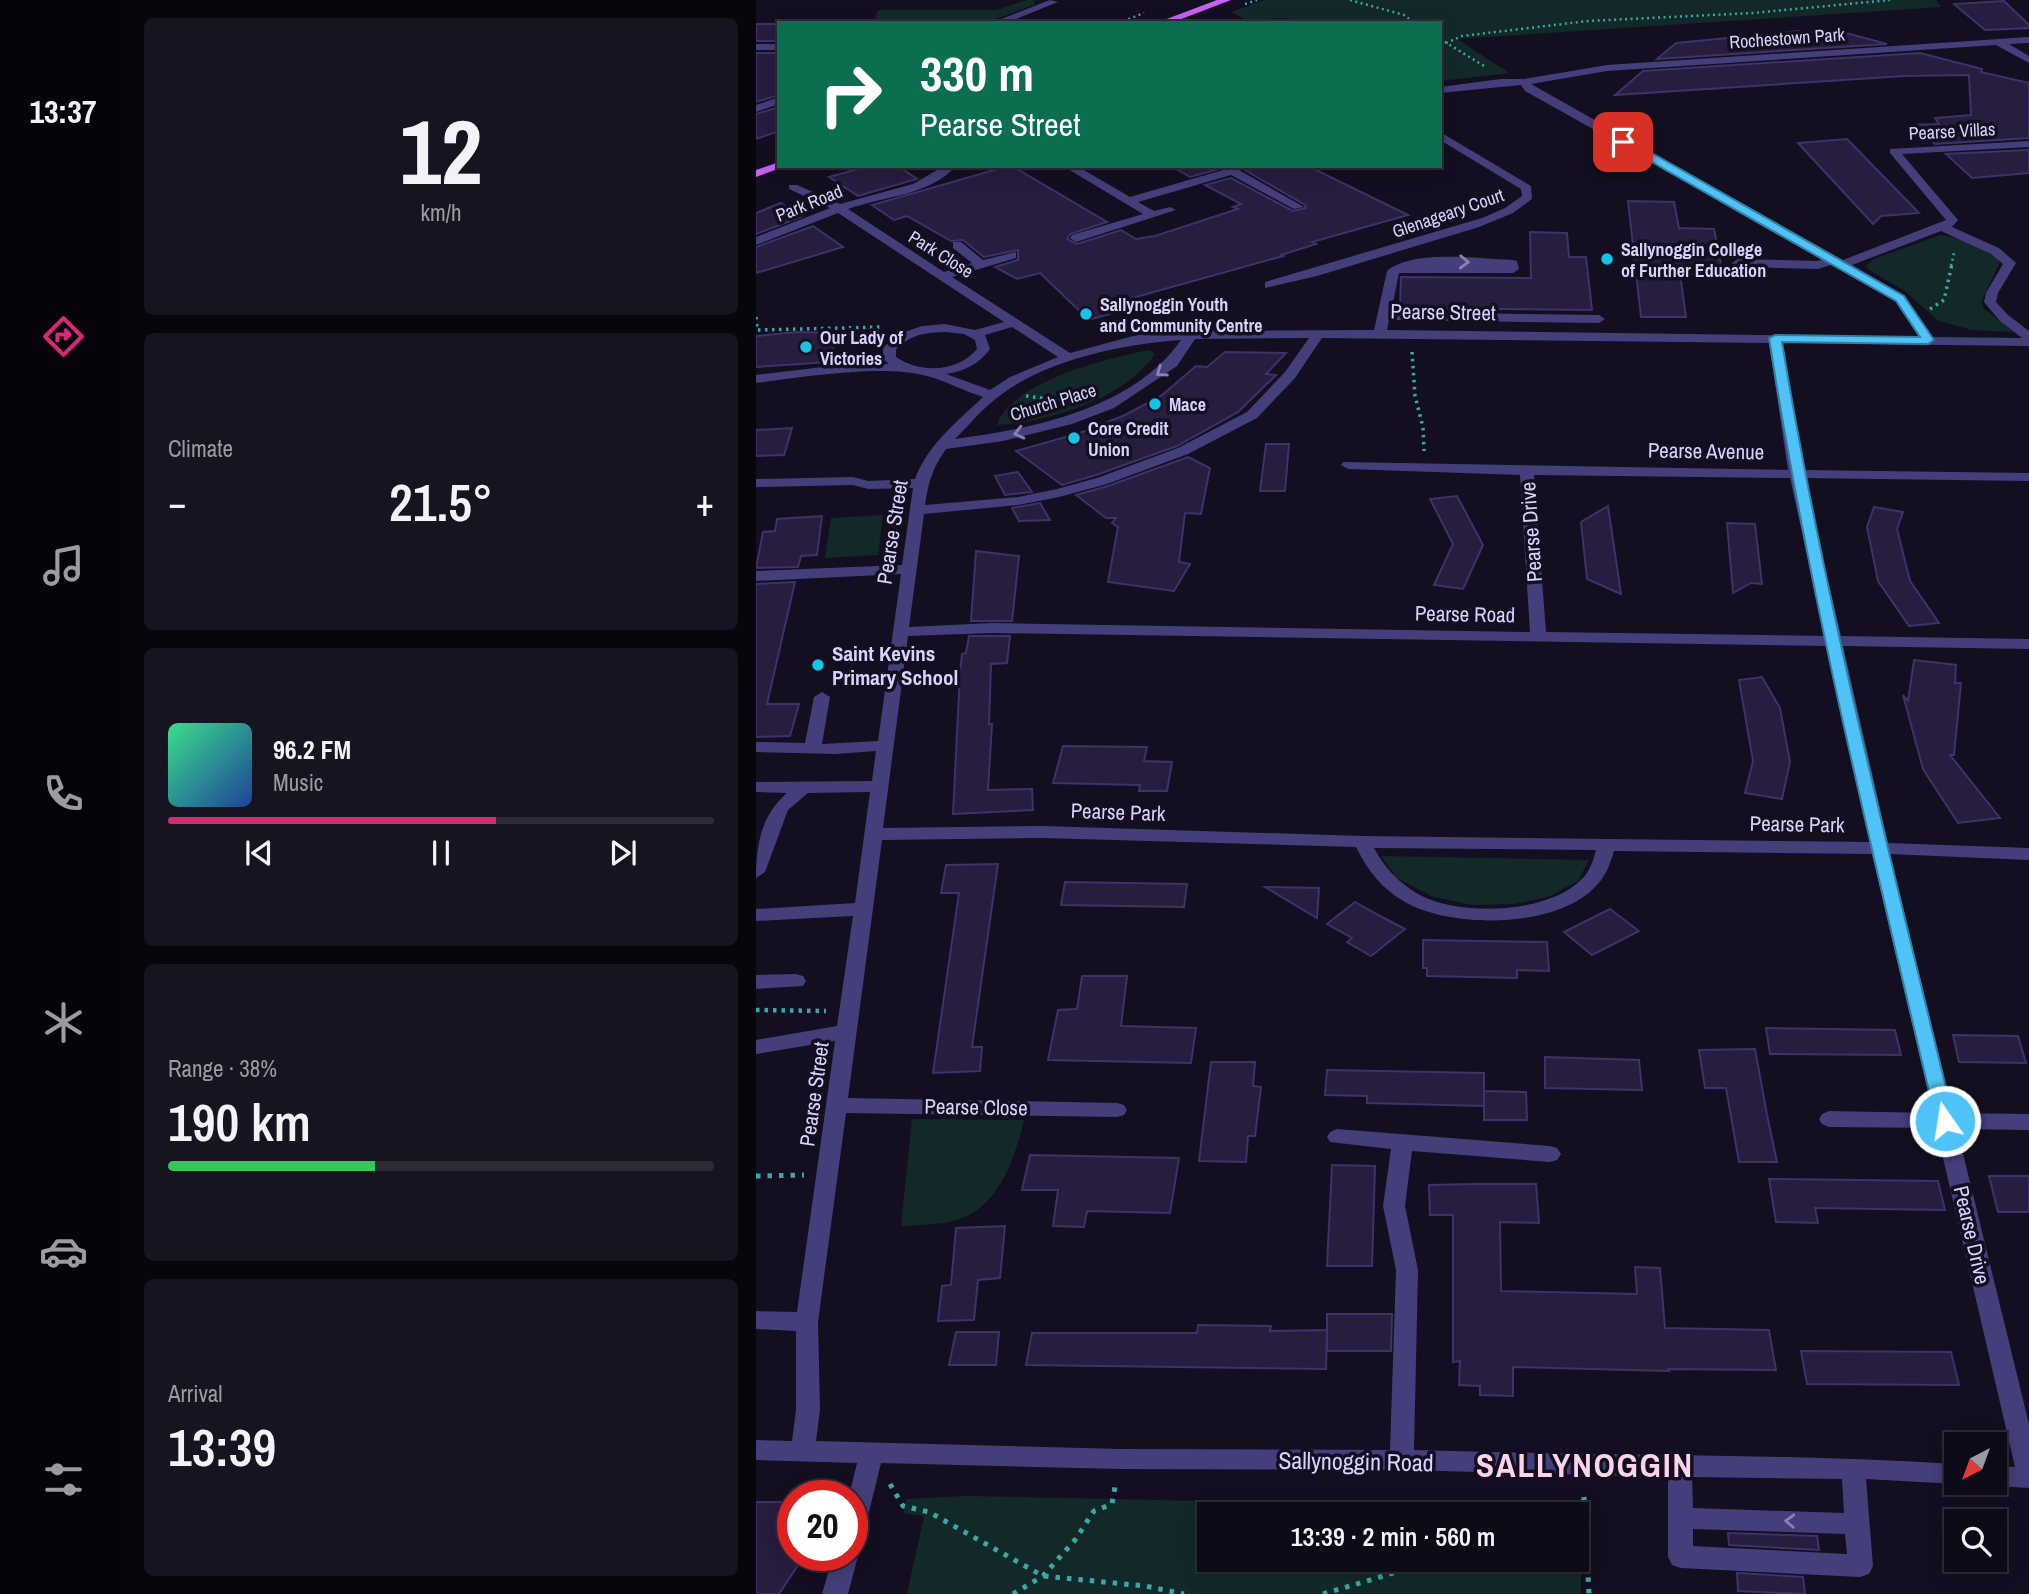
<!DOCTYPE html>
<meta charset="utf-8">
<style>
body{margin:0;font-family:"Archivo Narrow",sans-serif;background:#171421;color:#f1f3f6;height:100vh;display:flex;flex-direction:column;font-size:26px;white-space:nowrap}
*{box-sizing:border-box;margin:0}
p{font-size:23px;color:#9b9ba2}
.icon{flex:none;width:38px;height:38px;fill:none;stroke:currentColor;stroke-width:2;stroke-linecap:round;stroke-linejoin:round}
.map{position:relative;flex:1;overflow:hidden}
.drawer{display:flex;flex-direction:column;gap:18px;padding:18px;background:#08060d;width:630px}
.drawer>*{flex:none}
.hud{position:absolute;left:21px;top:21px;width:665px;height:147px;border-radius:0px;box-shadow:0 4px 18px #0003,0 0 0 2px #2e2b37;background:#0b6e4f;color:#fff;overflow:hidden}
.needle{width:46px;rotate:221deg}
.buttons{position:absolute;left:1188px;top:1432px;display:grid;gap:14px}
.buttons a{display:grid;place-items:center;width:63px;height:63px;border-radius:0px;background:#0e0b18;box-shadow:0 4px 18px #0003,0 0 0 2px #2e2b37;font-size:35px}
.speed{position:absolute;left:21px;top:1480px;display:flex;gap:14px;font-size:35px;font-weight:700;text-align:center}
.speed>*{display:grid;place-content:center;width:91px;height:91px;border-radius:50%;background:#0e0b18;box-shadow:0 4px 18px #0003,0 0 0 2px #2e2b37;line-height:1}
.speed .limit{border:10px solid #d22;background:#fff;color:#111}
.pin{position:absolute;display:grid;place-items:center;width:60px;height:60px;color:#fff;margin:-30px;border-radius:14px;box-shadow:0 4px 10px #0006}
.me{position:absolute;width:77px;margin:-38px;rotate:347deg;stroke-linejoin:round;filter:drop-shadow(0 0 5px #0008)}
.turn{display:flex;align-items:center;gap:24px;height:147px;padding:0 28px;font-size:32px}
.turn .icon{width:91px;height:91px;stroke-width:2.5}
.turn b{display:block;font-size:49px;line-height:60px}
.big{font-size:52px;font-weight:600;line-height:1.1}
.drawer .card{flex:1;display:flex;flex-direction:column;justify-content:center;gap:10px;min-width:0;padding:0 24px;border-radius:10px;background:#171421}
.drawer .dial{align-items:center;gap:0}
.dial b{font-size:91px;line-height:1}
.song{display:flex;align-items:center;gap:21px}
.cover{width:84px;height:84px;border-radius:10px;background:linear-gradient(135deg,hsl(150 70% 55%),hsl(220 70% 35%))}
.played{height:7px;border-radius:4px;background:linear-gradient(90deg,#db2777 60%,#2e2b37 60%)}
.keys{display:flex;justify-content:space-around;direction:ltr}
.heat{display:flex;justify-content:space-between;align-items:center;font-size:38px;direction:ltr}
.charge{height:10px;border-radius:5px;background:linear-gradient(90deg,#34c759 38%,#2e2b37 0)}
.trip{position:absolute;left:441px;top:1502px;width:392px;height:70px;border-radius:0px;background:#0e0b18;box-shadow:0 4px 18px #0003,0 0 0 2px #2e2b37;font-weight:600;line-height:70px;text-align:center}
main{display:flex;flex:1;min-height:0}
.tab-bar{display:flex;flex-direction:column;width:126px;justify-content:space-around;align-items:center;background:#06040a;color:#9b9ba2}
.tab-bar .icon{width:49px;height:49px}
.tab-bar .on{color:#db2777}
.tab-bar b{font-size:32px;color:#f1f3f6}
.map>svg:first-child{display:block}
.green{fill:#132929;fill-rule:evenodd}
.building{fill:#261d3f;stroke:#3f3169;stroke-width:2}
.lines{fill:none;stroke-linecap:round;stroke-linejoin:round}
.path-far3{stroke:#39a8a8;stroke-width:2.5;stroke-dasharray:2 3.5;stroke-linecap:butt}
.path-far2{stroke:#39a8a8;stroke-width:3.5;stroke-dasharray:2.5 4.5;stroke-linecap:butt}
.path-far1{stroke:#39a8a8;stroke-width:4.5;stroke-dasharray:3.5 5;stroke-linecap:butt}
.path{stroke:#39a8a8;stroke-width:5;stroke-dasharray:4.5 7;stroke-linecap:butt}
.minor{fill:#443e7b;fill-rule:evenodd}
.major{fill:#c463f1;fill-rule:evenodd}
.oneway{stroke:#8781b5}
.route{fill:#4fc3f7;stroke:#337fa1;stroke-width:2}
.poi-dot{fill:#15c3e4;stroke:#130f20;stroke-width:2.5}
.labels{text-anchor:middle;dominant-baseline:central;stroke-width:7;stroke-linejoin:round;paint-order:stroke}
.far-street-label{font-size:18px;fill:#d9d2fb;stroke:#130f20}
.far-poi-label{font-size:18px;font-weight:bold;fill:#d9d2fb;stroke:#130f20;text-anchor:start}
.street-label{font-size:21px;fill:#d9d2fb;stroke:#130f20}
.poi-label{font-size:21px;font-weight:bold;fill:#d9d2fb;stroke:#130f20;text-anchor:start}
.near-street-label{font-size:24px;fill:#d9d2fb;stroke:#130f20}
.near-district-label{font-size:33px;font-weight:bold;letter-spacing:2px;fill:#fbd4ea;stroke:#130f20}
</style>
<main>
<nav class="tab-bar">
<b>13:37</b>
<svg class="icon on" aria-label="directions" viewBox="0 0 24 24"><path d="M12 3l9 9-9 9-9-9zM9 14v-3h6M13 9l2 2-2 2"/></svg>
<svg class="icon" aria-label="music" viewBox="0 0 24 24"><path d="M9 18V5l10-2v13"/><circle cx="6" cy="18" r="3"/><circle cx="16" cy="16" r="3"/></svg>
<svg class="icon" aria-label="phone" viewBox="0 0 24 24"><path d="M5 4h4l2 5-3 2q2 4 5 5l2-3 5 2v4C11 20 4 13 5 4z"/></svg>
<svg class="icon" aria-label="climate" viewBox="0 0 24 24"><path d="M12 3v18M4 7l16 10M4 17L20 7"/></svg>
<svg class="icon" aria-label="car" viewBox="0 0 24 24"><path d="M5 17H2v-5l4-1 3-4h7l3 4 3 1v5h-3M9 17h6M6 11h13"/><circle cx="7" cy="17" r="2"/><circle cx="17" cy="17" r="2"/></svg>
<svg class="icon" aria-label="filters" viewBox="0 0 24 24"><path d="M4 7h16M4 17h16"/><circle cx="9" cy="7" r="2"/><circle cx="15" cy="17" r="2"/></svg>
</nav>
<section class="drawer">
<div class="card dial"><b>12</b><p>km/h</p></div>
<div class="card"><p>Climate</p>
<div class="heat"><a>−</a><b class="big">21.5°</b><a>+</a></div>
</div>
<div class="card">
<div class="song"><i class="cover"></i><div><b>96.2 FM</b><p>Music</p></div></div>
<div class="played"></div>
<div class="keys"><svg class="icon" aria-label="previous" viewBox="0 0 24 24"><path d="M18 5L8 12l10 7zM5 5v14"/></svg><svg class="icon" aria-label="pause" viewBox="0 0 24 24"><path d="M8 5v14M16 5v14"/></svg><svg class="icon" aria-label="next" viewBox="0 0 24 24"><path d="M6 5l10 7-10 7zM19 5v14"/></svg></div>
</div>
<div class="card"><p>Range · 38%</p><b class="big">190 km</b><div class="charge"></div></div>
<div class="card"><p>Arrival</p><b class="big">13:39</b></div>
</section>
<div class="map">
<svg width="1273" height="1594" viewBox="0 0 1273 1594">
<rect width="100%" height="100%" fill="#130f20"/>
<!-- green -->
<g class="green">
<path d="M271 0H281L278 1V5L229 23H118L122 10H240Z"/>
<path d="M508 0H1180L1185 7 701 39 753 73 684 81V23H535L538 22 532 18 490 20 475 12Z"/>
<path d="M1184 235C1205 237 1229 247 1244 262L1225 302 1228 309 1258 332 1215 330 1181 320 1149 291 1113 270 1110 266 1118 259Z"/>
<path d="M394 350 399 354C369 399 292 422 241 425 256 381 352 358 394 350Z"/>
<path d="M127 515 122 555 69 558 75 518Z"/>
<path d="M625 856 833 860 822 881 794 896 759 904 716 905 677 897 641 878Z"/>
<path d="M156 1119 268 1120C259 1158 243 1208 200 1220 182 1225 163 1225 145 1226Z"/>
<path d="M210 1496 821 1509 825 1527V1594H151L168 1516 147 1513 150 1499ZM453 1514H821V1559H453Z"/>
</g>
<!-- building -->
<g class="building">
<path d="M1248 1 1273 25V28L1229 30 1198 4Z"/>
<rect x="0" y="24" width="23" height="17"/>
<path d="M1044 31 1046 33 1083 31 1131 44 901 59 920 43Z"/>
<path d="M0 53H23V95L0 102Z"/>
<path d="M1164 53 1226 69 1225 72 1273 83V138L1179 144 1159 125 1183 124 1179 118 1215 115 1213 75 1148 76 859 95 887 71Z"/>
<path d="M23 107V131L0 139V114Z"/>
<path d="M1091 139 1163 213 1125 216 1117 224 1042 143Z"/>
<path d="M1273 150V173L1216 178 1190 154Z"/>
<path d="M113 166H142L161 179 102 196 73 177Z"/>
<path d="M252 166H256L351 222 314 234 311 239 321 244 365 230 380 239 399 236 482 209 477 207 485 204 449 185 475 178 537 211 550 208 549 205 482 166H552L652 215 556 242 560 244 525 255 527 256 355 304 364 311 333 320 284 273 261 279 239 267 262 260V250L228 257 207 240 195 241 151 216 138 220 116 205Z"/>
<path d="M415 166H462L463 169 434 177Z"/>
<path d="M872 201 918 202 923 228 958 229 967 274H924L930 317H885Z"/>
<path d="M25 203 45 217 0 234V213Z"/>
<path d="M57 226 87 247 0 273V247Z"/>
<path d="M774 232 811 233 813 257H830L836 310 644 308 645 277 775 278Z"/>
<path d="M40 332 82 333 73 362 0 367V336Z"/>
<path d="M469 352 530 353 510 374 520 375 482 412 421 446 340 475 306 485 260 451 324 433 369 415 405 396 440 366 451 367Z"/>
<path d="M36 428 28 455 0 456V430Z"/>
<path d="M510 444H533L529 491H504Z"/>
<path d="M432 457 454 468 445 514 429 513 423 562 434 564 418 591 352 582 362 527 356 523 360 518H350L320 495 352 486Z"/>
<path d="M262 472 276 492 249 495 239 476Z"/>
<path d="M701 496 727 545 707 589 678 585 697 544 674 499Z"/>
<path d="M284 503 294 520 263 521 256 508Z"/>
<path d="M852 506 865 594 831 579 825 522Z"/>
<path d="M1118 507 1147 512 1141 529 1154 581 1183 623 1153 626 1122 581 1111 527Z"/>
<path d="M66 516 61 555 45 556 42 567 0 568 7 532 19 531 21 519Z"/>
<path d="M971 523 999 524 1006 584 995 583 977 593Z"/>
<path d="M220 551 263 556 256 621H215Z"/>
<path d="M39 582 11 704H43L34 736 0 737V584Z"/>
<path d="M213 636H254L251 663 235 664 233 724H236L232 790 276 789 277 810 197 814 204 673 206 654 210 653Z"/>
<path d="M1158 660 1200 665 1199 683H1205L1198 755H1194L1244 818 1202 823 1167 769 1147 695 1152 701Z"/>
<path d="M1006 677 1024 708 1034 762 1026 799 989 793 997 761 983 680Z"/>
<path d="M307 746 391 747 388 761 416 762 411 791H383L384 785 297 783Z"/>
<path d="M242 864 216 1047H226L224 1071 177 1073 203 893H185L190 865Z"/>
<path d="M309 882 431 884 428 907 305 905Z"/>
<path d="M509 887 563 888 561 918Z"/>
<path d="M599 902 624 916 649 929 615 956 591 942 596 938 571 924Z"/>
<path d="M854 909 883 931 836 955 808 932Z"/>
<path d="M667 940 791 942 793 971 761 970V978L671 976V968H667Z"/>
<path d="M326 976H371L365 1026 440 1028 435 1063 292 1060 302 1010 321 1009Z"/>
<path d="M1010 1028 1139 1030 1145 1055 1014 1054Z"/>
<path d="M1197 1035 1262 1036 1270 1063 1203 1062Z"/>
<path d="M999 1049 1011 1115 1021 1162H983L970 1088H949L943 1050Z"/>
<path d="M789 1057 883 1060 886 1090 789 1088Z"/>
<path d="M455 1062H499L497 1086 505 1087 499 1136H492L490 1162 443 1161Z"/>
<path d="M571 1070 728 1073V1106L611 1103V1096L569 1095Z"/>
<path d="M728 1091 770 1092 771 1120H728Z"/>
<path d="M274 1155 423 1158 414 1213 331 1211 328 1227 297 1226 302 1190H266Z"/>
<path d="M576 1165 619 1166 616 1266H571Z"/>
<path d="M1233 1176H1273V1212H1242Z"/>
<path d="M1013 1179 1182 1181 1189 1210 1059 1208 1062 1223 1020 1222Z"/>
<path d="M715 1184H780L783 1223 744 1222 745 1291 881 1294 879 1267 904 1268 909 1328 1013 1330 1020 1370 912 1369 913 1371 757 1367V1396L724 1395V1386L703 1385 704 1361 697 1362V1215H674L673 1185Z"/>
<path d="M249 1226 244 1278 222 1280 218 1320 182 1321 186 1286 195 1285 200 1228Z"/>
<path d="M571 1314H636L635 1351H571Z"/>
<path d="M442 1325 515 1326 514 1331 571 1330 570 1369 270 1365 276 1333H441Z"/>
<path d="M200 1332H243L240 1365H193Z"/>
<path d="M1045 1351 1195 1352 1203 1385 1051 1384Z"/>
<path d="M0 1502H37V1556H48L23 1594H0Z"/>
<path d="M972 1533 1061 1536 1063 1550 973 1545Z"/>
<path d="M981 1573 1047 1577 1049 1594 982 1591Z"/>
</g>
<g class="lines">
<!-- path-far3 -->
<g class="path-far3">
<path d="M594 0 648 15 658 23"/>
<path d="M489 4 501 0"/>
<path d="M362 23 388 13"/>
<path d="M684 39 728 66"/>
<path d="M690 43 706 36 832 21 997 13 1134 0"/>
<path d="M1195 266 1198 253"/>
</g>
<!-- path-far2 -->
<g class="path-far2">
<path d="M1174 309 1188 300 1196 264"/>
<path d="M0 317 1 330 126 327"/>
<path d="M656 352 659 396 667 427 668 451"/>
<path d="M270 396 285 398 298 404"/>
</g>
<!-- path-far1 -->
<path class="path-far1" d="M0 1010 70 1011"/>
<!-- path -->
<g class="path">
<path d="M0 1176 48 1175"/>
<path d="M134 1484 147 1506 173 1512 287 1576 389 1586 428 1594"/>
<path d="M828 1497 833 1594"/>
<path d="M820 1514 828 1499"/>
<path d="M257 1594 287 1576 319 1540 338 1511 356 1504 360 1481"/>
<path d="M567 1594 684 1559"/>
</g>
<!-- minor -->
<g class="minor">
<path d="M294 0 302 2 250 23H235Z"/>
<path d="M504 19 510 23H500Z"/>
<path d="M1273 37V43L1253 44 1273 56V63L1240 45 851 71 775 84 1087 260 1190 220 1134 153V149L1273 141V147L1146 154 1202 220 1196 227 1243 248 1260 263 1242 293 1240 302 1252 315 1273 331V346L1026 343 1047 470 1273 473V481L1048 478 1085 636 1273 639V649L1087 646 1132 843 1273 848V860L1134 854 1197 1113 1273 1114V1130L1201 1129 1273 1424V1488L1239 1486 1230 1482H1239V1466L1259 1467 1180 1128 1073 1127 1066 1124 1063 1119 1066 1114 1073 1111 1177 1113 1116 854 858 851C854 865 849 878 838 888 799 928 696 929 649 902 626 889 612 871 600 847L287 838 126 840 92 1098 361 1103 368 1105 371 1110 368 1115 361 1117 90 1113 62 1322 64 1410 60 1441 364 1449 634 1450 640 1270 627 1206 635 1149 574 1142 571 1137 574 1132 581 1129 794 1146 801 1148 805 1154 801 1160 794 1162 656 1151 649 1206 662 1270 658 1450C839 1456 1020 1453 1200 1464V1482H1206L1200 1484 1110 1479 1117 1566 1113 1574 1104 1577 925 1568 916 1565 912 1557V1477L646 1470 364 1469 125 1463 108 1532 105 1540 96 1543V1496H93L101 1463 0 1460V1440L36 1441 40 1410V1331L0 1329V1311L41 1312 79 1041 0 1054V1040L81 1026 97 916 0 921V909L99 903 114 792 52 793 32 810 9 872 0 878C0 846 5 815 31 793L0 792V782L116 781 120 751 79 754 0 752V742L49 743 58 697 66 692 74 697 66 744 122 741 145 574 0 581V571L146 565 157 488 112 489 97 485 0 487V479L97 477 112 481 159 479C172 444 201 422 227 397 208 391 190 381 171 376 126 364 48 377 0 383V375L76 366 133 364 127 359V348L140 335 166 326 189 324 219 330 248 322 82 213 0 245V237L74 208 33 189V185H41L84 204 157 184 188 166H200C173 196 128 196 92 209L188 272 216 263 197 248V242H205L227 260 260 252V258L196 277 314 353 381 335 435 331 618 330 631 271C658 249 722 259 757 260L761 261 763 269 757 273H643L635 312 843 315 849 319 843 323 633 320 631 330 1163 337 1140 302 1078 264 1062 269 988 267 987 278H979L976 263 982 259 1061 261 1069 259 769 91 765 85 684 93V87L745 79H768L851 65ZM1185 231 1235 254 1247 264 1230 293 1228 302 1244 321 1266 338 1176 337 1148 296 1096 265ZM256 327 302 357 254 377 234 390 190 374C209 371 223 364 234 349L229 335ZM189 332 208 334 219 340 221 349C202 372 165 374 140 357V349C154 335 170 332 189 332ZM553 338 529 372 491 412 422 448 341 478 301 489 262 497 169 505C172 483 177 467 190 449L247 441 316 424 358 408 421 366 439 339ZM566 338 1013 343 1032 470 587 462 585 465 592 469 764 475 774 632 236 623 153 627 168 514 262 505 303 497 351 484 432 454 501 418 539 378ZM425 340C378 408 277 429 199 439 213 425 226 409 242 397 289 360 366 344 425 340ZM778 475 1034 478 1069 636 790 632ZM236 633 1071 646 1114 842 606 836 287 826 127 828 152 636ZM618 848 840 850C837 861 834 871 826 879 792 914 703 917 662 894 642 882 629 868 618 848ZM936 1477 1086 1479 1088 1513 937 1508ZM937 1529 1089 1534 1091 1554 937 1546Z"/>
<rect x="0" y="44" width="23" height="6"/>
<path d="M23 97V104L0 112V105Z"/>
<path d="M684 132 775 186 776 199 757 213 723 227 561 276 509 288V282L726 218 749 208 766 196 765 189 684 140Z"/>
<path d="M307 166H321L374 197 467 170 464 166H476L548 207 538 209 475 175 382 202 398 211 414 207 420 210 320 242 314 238 316 235 387 214Z"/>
<path d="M40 974 47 976 50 981 47 986 0 989V975Z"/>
<path d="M96 1548 102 1556 92 1594H66L77 1556H96Z"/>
</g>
<!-- major -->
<g class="major">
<path d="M461 0H475L415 23H400Z"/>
<path d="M23 162V166L27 167 0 177V170Z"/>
</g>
</g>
<!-- one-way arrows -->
<defs><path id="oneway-chevron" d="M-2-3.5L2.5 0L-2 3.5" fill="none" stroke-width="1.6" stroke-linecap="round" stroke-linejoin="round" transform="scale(1.75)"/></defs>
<g class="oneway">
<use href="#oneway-chevron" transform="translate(708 262) rotate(2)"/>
<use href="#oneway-chevron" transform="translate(405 372) rotate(145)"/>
<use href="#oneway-chevron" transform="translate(263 433) rotate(166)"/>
<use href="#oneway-chevron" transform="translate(1034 1521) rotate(-178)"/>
</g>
<!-- route -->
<path class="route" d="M864 139H871L1148 296 1178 340 1172 344 1026 342C1069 604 1136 863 1198 1121L1196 1126H1182L1180 1121C1119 862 1054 602 1013 338L1019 335 1164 337 1140 301 864 144Z"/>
<!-- markers -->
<g class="poi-dot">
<circle cx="851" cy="259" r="7"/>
<circle cx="330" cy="314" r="7"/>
<circle cx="50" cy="347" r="7"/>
<circle cx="399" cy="404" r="7"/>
<circle cx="318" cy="438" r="7"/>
<circle cx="62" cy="665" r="7"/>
</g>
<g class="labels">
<!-- far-street labels -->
<g class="far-street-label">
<text transform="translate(1031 38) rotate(-4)">Rochestown Park</text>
<text transform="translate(1196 131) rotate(-3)">Pearse Villas</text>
<text transform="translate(53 203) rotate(-22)">Park Road</text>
<text transform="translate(692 213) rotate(-19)">Glenageary Court</text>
<text transform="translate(185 254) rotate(32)">Park Close</text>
<text transform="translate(297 402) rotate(-17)">Church Place</text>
</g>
<!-- far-poi labels -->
<g class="far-poi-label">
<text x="865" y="249">Sallynoggin College<tspan x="865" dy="21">of Further Education</tspan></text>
<text x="344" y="304">Sallynoggin Youth<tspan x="344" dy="21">and Community Centre</tspan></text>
<text x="64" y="337">Our Lady of<tspan x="64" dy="21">Victories</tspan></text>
<text x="413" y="404">Mace</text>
<text x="332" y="428">Core Credit<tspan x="332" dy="21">Union</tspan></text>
</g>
<!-- street labels -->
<g class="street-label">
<text transform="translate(687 312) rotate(1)">Pearse Street</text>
<text transform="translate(950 451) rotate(1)">Pearse Avenue</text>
<text transform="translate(136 532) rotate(-81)">Pearse Street</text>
<text transform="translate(775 532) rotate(-94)">Pearse Drive</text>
<text transform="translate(709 614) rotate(1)">Pearse Road</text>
<text transform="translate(362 812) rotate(2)">Pearse Park</text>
<text transform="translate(1041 824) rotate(1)">Pearse Park</text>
<text transform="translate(58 1094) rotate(-82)">Pearse Street</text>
<text transform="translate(220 1107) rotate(1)">Pearse Close</text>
<text transform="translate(1216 1235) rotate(77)">Pearse Drive</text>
</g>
<!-- poi labels -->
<g class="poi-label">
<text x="76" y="653">Saint Kevins<tspan x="76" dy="24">Primary School</tspan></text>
</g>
<!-- near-street labels -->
<g class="near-street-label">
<text transform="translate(600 1461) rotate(1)">Sallynoggin Road</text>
</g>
<!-- near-district labels -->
<g class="near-district-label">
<text x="829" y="1465">SALLYNOGGIN</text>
</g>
</g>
</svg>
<div class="buttons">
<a><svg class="needle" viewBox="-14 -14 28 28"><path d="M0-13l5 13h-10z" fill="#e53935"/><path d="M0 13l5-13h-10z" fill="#9b9ba2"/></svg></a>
<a><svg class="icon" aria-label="search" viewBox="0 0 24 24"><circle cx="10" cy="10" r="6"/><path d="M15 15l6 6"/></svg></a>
</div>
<div class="speed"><div class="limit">20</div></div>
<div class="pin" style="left:867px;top:142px;background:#d93025"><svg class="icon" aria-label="arrive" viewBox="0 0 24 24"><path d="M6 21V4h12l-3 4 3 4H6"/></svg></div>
<svg class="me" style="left:1189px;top:1121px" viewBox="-20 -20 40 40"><circle r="17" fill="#4fc3f7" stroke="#fff" stroke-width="3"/><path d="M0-11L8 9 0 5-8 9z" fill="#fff"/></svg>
<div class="trip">13:39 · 2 min · 560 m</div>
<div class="hud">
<div class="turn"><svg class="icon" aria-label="right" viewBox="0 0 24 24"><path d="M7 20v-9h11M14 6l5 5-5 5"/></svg><div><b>330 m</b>Pearse Street</div></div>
</div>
</div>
</main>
